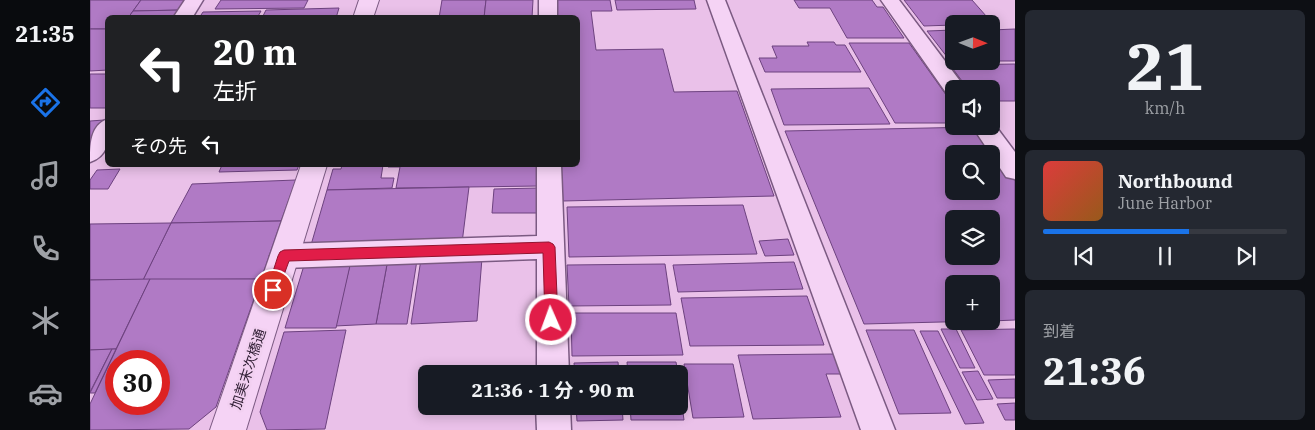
<!DOCTYPE html>
<html lang="ja">
<meta charset="utf-8">
<style>
body{margin:0;font-family:"IBM Plex Serif","Noto Sans JP",serif;background:#242831;color:#f1f3f6;height:100vh;display:flex;flex-direction:column;font-size:19px;white-space:nowrap}
*{box-sizing:border-box;margin:0}
p{font-size:16px;color:#9ea1a6}
.icon{flex:none;width:28px;height:28px;fill:none;stroke:currentColor;stroke-width:2;stroke-linecap:round;stroke-linejoin:round}
.map{position:relative;flex:1;overflow:hidden}
.panel{display:flex;flex-direction:column;gap:10px;padding:10px;background:#0d0f14;width:300px}
.panel>*{flex:none}
.banner{position:absolute;left:15px;top:15px;width:475px;height:152px;border-radius:8px;box-shadow:0 2px 12px #0003;background:#202124;color:#fff;overflow:hidden}
.needle{width:32px;rotate:91deg}
.tools{position:absolute;left:855px;top:15px;display:grid;gap:10px}
.tools a{display:grid;place-items:center;width:55px;height:55px;border-radius:8px;background:#171b24;box-shadow:0 2px 12px #0003;font-size:25px}
.speed{position:absolute;left:15px;top:350px;display:flex;gap:10px;font-size:25px;font-weight:700;text-align:center}
.speed>*{display:grid;place-content:center;width:65px;height:65px;border-radius:50%;background:#171b24;box-shadow:0 2px 12px #0003;line-height:1}
.speed .limit{border:8px solid #d22;background:#fff;color:#111}
.pin{position:absolute;display:grid;place-items:center;width:42px;height:42px;color:#fff;margin:-21px;border:2px solid #fff;border-radius:50%;box-shadow:0 1px 5px #0007}
.me{position:absolute;width:55px;margin:-28px;rotate:358deg;stroke-linejoin:round;filter:drop-shadow(0 0 4px #0008)}
.turn{display:flex;align-items:center;gap:18px;height:105px;padding:0 25px;font-size:22px}
.turn .icon{width:65px;height:65px;stroke-width:2.5}
.turn b{display:block;font-size:35px;line-height:42px}
.then{display:flex;align-items:center;height:48px;padding:0 25px;background:#0003;gap:10px;font-size:19px}
.big{font-size:38px;font-weight:700;line-height:1.1}
.panel .card{flex:1;display:flex;flex-direction:column;justify-content:center;gap:8px;min-width:0;padding:0 18px;border-radius:8px;background:#242831}
.panel .dial{align-items:center;gap:0}
.dial b{font-size:65px;line-height:1}
.song{display:flex;align-items:center;gap:15px}
.cover{width:60px;height:60px;border-radius:8px;background:linear-gradient(135deg,hsl(0 70% 55%),hsl(30 70% 35%))}
.played{height:5px;border-radius:2px;background:linear-gradient(90deg,#1a73e8 60%,#363941 60%)}
.keys{display:flex;justify-content:space-around;direction:ltr}
.trip{position:absolute;left:328px;top:365px;width:270px;height:50px;border-radius:8px;background:#171b24;box-shadow:0 2px 12px #0003;font-weight:700;line-height:50px;text-align:center}
main{display:flex;flex:1;min-height:0}
.tab-bar{display:flex;flex-direction:column;width:90px;justify-content:space-around;align-items:center;background:#090b0e;color:#9ea1a6}
.tab-bar .icon{width:35px;height:35px}
.tab-bar .current{color:#1a73e8}
.tab-bar b{font-size:22px;color:#f1f3f6}
.map>svg:first-child{display:block}
.building{fill:#b07ac5;stroke:#6d427f;fill-rule:evenodd}
.lines{fill:none;stroke-linecap:round;stroke-linejoin:round}
.minor-casing{stroke:#7b5a82;stroke-width:3}
.tertiary-casing{stroke:#7b5a82;stroke-width:2}
.minor{fill:#f5d3f5;fill-rule:evenodd}
.tertiary{fill:#f5d3f5;fill-rule:evenodd}
.route{fill:#e11d48;stroke:#92132f}
.labels{text-anchor:middle;dominant-baseline:central;stroke-width:5;stroke-linejoin:round;paint-order:stroke}
.street-label{font-size:14px;fill:#2e1d32;stroke:#f2d0f1}
</style>
<main>
<nav class="tab-bar">
<b>21:35</b>
<svg class="icon current" aria-label="directions" viewBox="0 0 24 24"><path d="M12 3l9 9-9 9-9-9zM9 14v-3h6M13 9l2 2-2 2"/></svg>
<svg class="icon" aria-label="music" viewBox="0 0 24 24"><path d="M9 18V5l10-2v13"/><circle cx="6" cy="18" r="3"/><circle cx="16" cy="16" r="3"/></svg>
<svg class="icon" aria-label="phone" viewBox="0 0 24 24"><path d="M5 4h4l2 5-3 2q2 4 5 5l2-3 5 2v4C11 20 4 13 5 4z"/></svg>
<svg class="icon" aria-label="climate" viewBox="0 0 24 24"><path d="M12 3v18M4 7l16 10M4 17L20 7"/></svg>
<svg class="icon" aria-label="car" viewBox="0 0 24 24"><path d="M5 17H2v-5l4-1 3-4h7l3 4 3 1v5h-3M9 17h6M6 11h13"/><circle cx="7" cy="17" r="2"/><circle cx="17" cy="17" r="2"/></svg>
</nav>
<div class="map">
<svg width="925" height="430" viewBox="0 0 925 430">
<rect width="100%" height="100%" fill="#eac1e9"/>
<!-- building -->
<g class="building">
<path d="M0 0H51L38 18H18V29H0Z"/>
<path d="M51 0H99L92 10 43 11Z"/>
<path d="M131 0H218L214 8 125 9Z"/>
<path d="M352 0H396L394 18H349Z"/>
<path d="M396 0H443L442 18H394Z"/>
<path d="M463 0H520L522 11H501L506 50 573 49 584 92 647 91 684 196 473 201 471 165H488V18H464Z"/>
<path d="M525 0H604L606 9 527 10Z"/>
<path d="M704 0H782L787 7H793L814 38H757L740 8H709Z"/>
<path d="M814 0H882L904 25 864 24V25L834 26Z"/>
<path d="M249 8 246 18H172L176 10Z"/>
<path d="M92 10 86 18H38L43 11Z"/>
<path d="M171 11 167 18H109L113 12Z"/>
<path d="M0 29H18V70L0 71Z"/>
<path d="M925 29V61H901V30Z"/>
<path d="M864 30V61H891L861 62 837 31Z"/>
<path d="M717 42H744L746 45H755L771 72H675L669 58H687L682 46H719Z"/>
<path d="M759 43H819L864 106V123H805Z"/>
<path d="M925 64V101H901V89H878L860 65Z"/>
<rect x="0" y="74" width="18" height="34"/>
<path d="M779 88 800 124 694 125 681 89Z"/>
<path d="M14 120 0 141V121Z"/>
<path d="M886 127 925 181V320L901 321V284H864V321H890L774 324 695 131ZM864 154H901V191H864ZM864 219H901V256H864Z"/>
<path d="M132 165H209L207 170 129 172Z"/>
<path d="M252 165H293L291 178H304L302 188 237 190 243 169H251Z"/>
<path d="M298 165H448L449 186 306 188 310 167H298Z"/>
<path d="M30 169 18 189H0V180L7 170Z"/>
<path d="M206 180 191 221 81 223 102 184Z"/>
<path d="M379 187 372 243 221 245 237 190Z"/>
<path d="M449 188V213H402L404 189Z"/>
<path d="M653 205 667 254 479 257 477 207Z"/>
<path d="M191 221 171 279 53 280 81 223Z"/>
<path d="M81 223 53 280H0V224Z"/>
<path d="M698 239 704 255 675 256 669 241Z"/>
<path d="M392 258 387 321 321 324 331 259Z"/>
<path d="M298 259 327 260 317 324H286Z"/>
<path d="M298 259 286 324 245 326 261 261Z"/>
<path d="M261 261 246 328H195L215 262Z"/>
<path d="M704 262 713 289 588 292 583 265Z"/>
<path d="M575 264 581 305 479 306 477 265Z"/>
<path d="M60 279 26 349 0 350V280Z"/>
<path d="M60 279H171L126 407 99 429 0 430V404ZM26 361H69V404H26Z"/>
<path d="M717 296 734 345 600 346 591 298Z"/>
<path d="M481 313H586L593 355 482 356Z"/>
<path d="M851 329H866L885 368H870Z"/>
<path d="M925 329V375H894L871 330Z"/>
<path d="M256 330 235 429 177 430 170 412 194 332Z"/>
<path d="M776 330H824L861 413 809 414Z"/>
<path d="M830 331H848L894 423 875 424Z"/>
<path d="M22 349 0 392V350Z"/>
<path d="M22 349H26L5 393H0Z"/>
<path d="M744 354 751 374H736L751 417 663 419 648 355Z"/>
<path d="M528 362 529 374H485L484 363Z"/>
<path d="M537 362H586L588 374H538Z"/>
<path d="M594 364H643L654 417 603 418Z"/>
<path d="M888 371 903 399 887 400 872 372Z"/>
<path d="M925 379V398H907L898 380Z"/>
<path d="M589 382 594 420H541L540 406H589Z"/>
<path d="M925 403V420H915L907 404Z"/>
<path d="M486 406H532L533 420 487 421Z"/>
</g>
<g class="lines">
<!-- minor casing -->
<g class="minor-casing">
<g id="minor">
<path d="M95 0H113L102 18H83Z"/>
<rect x="449" y="0" width="18" height="18"/>
<path d="M617 0H635L805 430H771Z"/>
<path d="M791 0H809L876 89H864V96L857 94Z"/>
<path d="M18 119C18 137 21 155 0 162 0 145 0 125 18 119Z"/>
<path d="M901 120 925 152V179L916 177 882 126H901Z"/>
<path d="M447 165H471L479 374H447V259L194 268 184 264 180 256 184 248 194 244 447 236Z"/>
<path d="M446 406H480L481 430H447Z"/>
</g>
</g>
<!-- tertiary casing -->
<g class="tertiary-casing">
<g id="tertiary">
<path d="M269 0H289L283 18H263Z"/>
<path d="M211 165H237L156 430H120Z"/>
</g>
</g>
<!-- minor -->
<use href="#minor" class="minor"/>
<!-- tertiary -->
<use href="#tertiary" class="tertiary"/>
</g>
<!-- route -->
<path class="route" d="M459 242 463 244 465 247 468 320 466 324 461 326 457 324 455 320 453 253 199 261 187 294 183 296 179 294 177 290 188 256 190 252 194 250Z"/>
<g class="labels">
<!-- street labels -->
<g class="street-label">
<text transform="translate(158 369) rotate(-72)">加美末次橋通</text>
</g>
</g>
</svg>
<div class="tools">
<a><svg class="needle" viewBox="-14 -14 28 28"><path d="M0-13l5 13h-10z" fill="#e53935"/><path d="M0 13l5-13h-10z" fill="#9ea1a6"/></svg></a>
<a><svg class="icon" aria-label="sound" viewBox="0 0 24 24"><path d="M4 9h4l5-4v14l-5-4H4zM17 9q2 3 0 6"/></svg></a>
<a><svg class="icon" aria-label="search" viewBox="0 0 24 24"><circle cx="10" cy="10" r="6"/><path d="M15 15l6 6"/></svg></a>
<a><svg class="icon" aria-label="layers" viewBox="0 0 24 24"><path d="M12 4l9 5-9 5-9-5zM3 14l9 5 9-5"/></svg></a>
<a>+</a>
</div>
<div class="speed"><div class="limit">30</div></div>
<div class="pin" style="left:183px;top:290px;background:#d93025"><svg class="icon" aria-label="arrive" viewBox="0 0 24 24"><path d="M6 21V4h12l-3 4 3 4H6"/></svg></div>
<svg class="me" style="left:461px;top:320px" viewBox="-20 -20 40 40"><circle r="17" fill="#e11d48" stroke="#fff" stroke-width="3"/><path d="M0-11L8 9 0 5-8 9z" fill="#fff"/></svg>
<div class="trip">21:36 · 1 分 · 90 m</div>
<div class="banner">
<div class="turn"><svg class="icon" aria-label="left" viewBox="0 0 24 24"><path d="M17 20v-9H6M10 6l-5 5 5 5"/></svg><div><b>20 m</b>左折</div></div>
<div class="then">その先<svg class="icon" aria-label="left" viewBox="0 0 24 24"><path d="M17 20v-9H6M10 6l-5 5 5 5"/></svg></div>
</div>
</div>
<section class="panel">
<div class="card dial"><b>21</b><p>km/h</p></div>
<div class="card">
<div class="song"><i class="cover"></i><div><b>Northbound</b><p>June Harbor</p></div></div>
<div class="played"></div>
<div class="keys"><svg class="icon" aria-label="previous" viewBox="0 0 24 24"><path d="M18 5L8 12l10 7zM5 5v14"/></svg><svg class="icon" aria-label="pause" viewBox="0 0 24 24"><path d="M8 5v14M16 5v14"/></svg><svg class="icon" aria-label="next" viewBox="0 0 24 24"><path d="M6 5l10 7-10 7zM19 5v14"/></svg></div>
</div>
<div class="card"><p>到着</p><b class="big">21:36</b></div>
</section>
</main>
